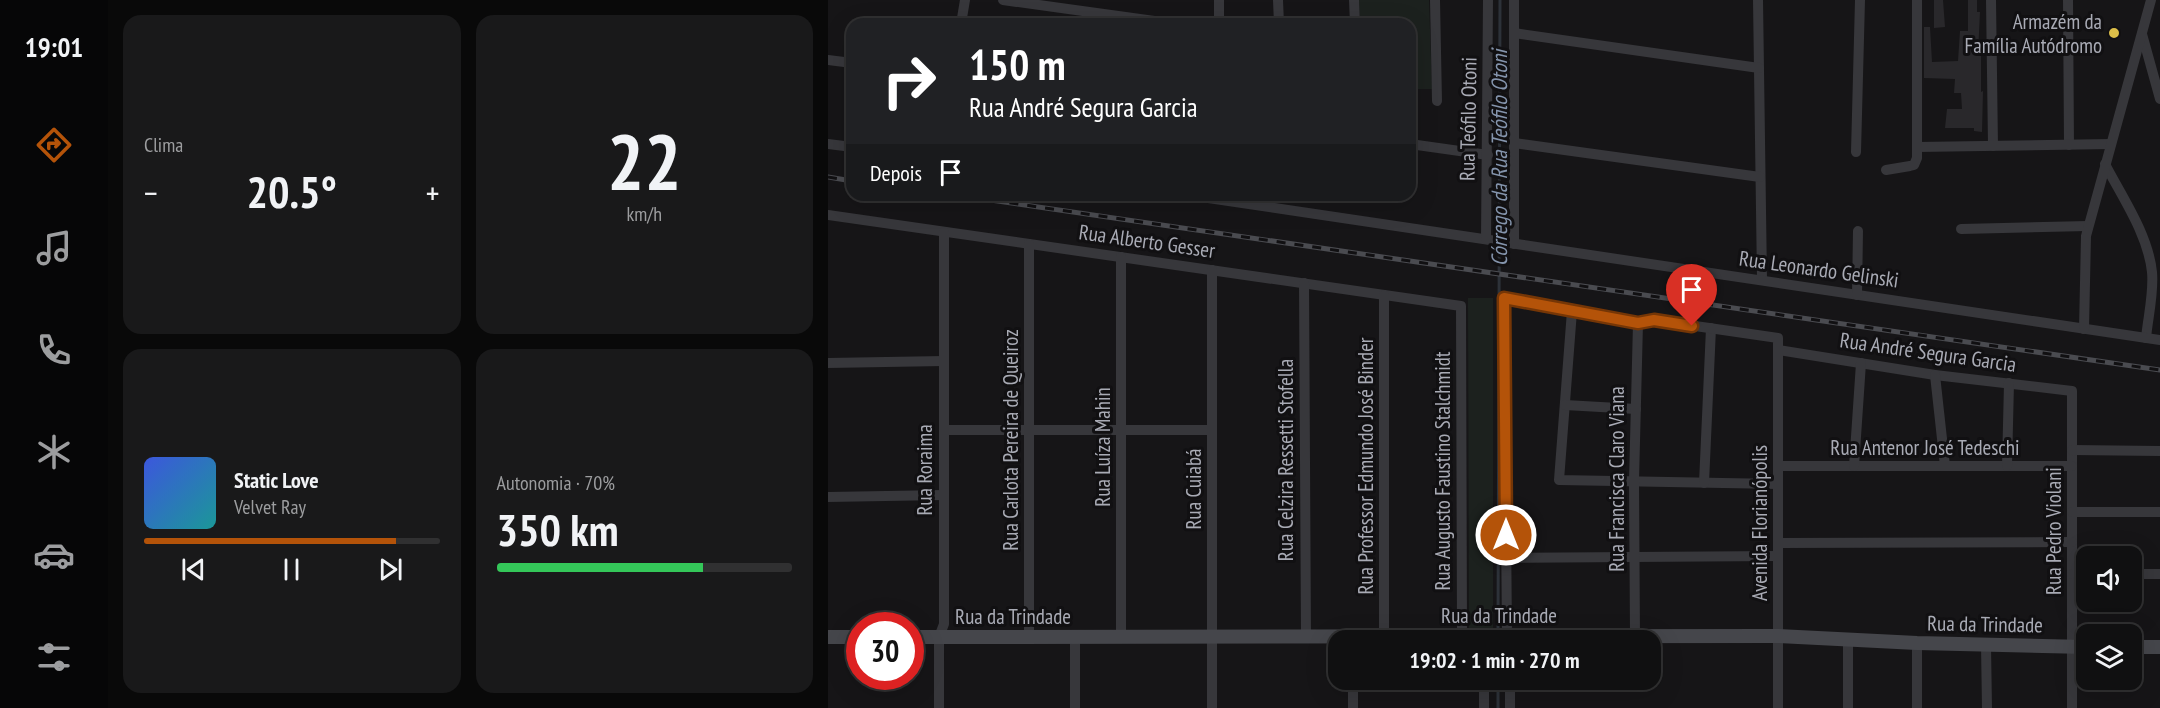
<!DOCTYPE html>
<html lang="pt">
<meta charset="utf-8">
<style>
body{margin:0;font-family:"PT Sans Narrow",sans-serif;background:#19191a;color:#f1f3f6;height:100vh;display:flex;flex-direction:column;font-size:22px;white-space:nowrap}
*{box-sizing:border-box;margin:0}
p{font-size:20px;color:#9c9d9f}
.icon{flex:none;width:33px;height:33px;fill:none;stroke:currentColor;stroke-width:2;stroke-linecap:round;stroke-linejoin:round}
.map{position:relative;flex:1;overflow:hidden}
.drawer{display:flex;flex-direction:column;gap:15px;padding:15px;background:#090909;width:720px}
.drawer>*{flex:none}
.top-card{position:absolute;left:18px;top:18px;width:570px;height:183px;border-radius:18px;box-shadow:0 6px 24px #0002,0 0 0 2px #303031;background:#202124;color:#fff;overflow:hidden}
.controls{position:absolute;left:1248px;top:546px;display:grid;gap:12px}
.controls a{display:grid;place-items:center;width:66px;height:66px;border-radius:12px;background:#101011;box-shadow:0 6px 24px #0002,0 0 0 2px #303031;font-size:30px}
.speed{position:absolute;left:18px;top:612px;display:flex;gap:12px;font-size:30px;font-weight:700;text-align:center}
.speed>*{display:grid;place-content:center;width:78px;height:78px;border-radius:50%;background:#101011;box-shadow:0 6px 24px #0002,0 0 0 2px #303031;line-height:1}
.speed .limit{border:9px solid #d22;background:#fff;color:#111}
.pin{position:absolute;display:grid;place-items:center;width:51px;height:51px;color:#fff;margin:-62px -26px;border-radius:50% 50% 50% 0;rotate:-45deg;box-shadow:0 0 6px #0007}
.pin .icon{rotate:45deg}
.me{position:absolute;width:66px;margin:-33px;rotate:0deg;stroke-linejoin:round;filter:drop-shadow(0 0 4px #0008)}
.turn{display:flex;align-items:center;gap:21px;height:126px;padding:0 24px;font-size:27px}
.turn .icon{width:78px;height:78px;stroke-width:2.5}
.turn b{display:block;font-size:42px;line-height:51px}
.then{display:flex;align-items:center;height:57px;padding:0 24px;background:#0003;gap:12px;font-size:22px}
.big{font-size:45px;font-weight:800;line-height:1.1}
.drawer .tile{flex:1;display:flex;flex-direction:column;justify-content:center;gap:9px;min-width:0;padding:0 21px;border-radius:18px;background:#19191a}
.drawer .dial{align-items:center;gap:0}
.dial b{font-size:78px;line-height:1}
.song{display:flex;align-items:center;gap:18px}
.cover{width:72px;height:72px;border-radius:9px;background:linear-gradient(135deg,hsl(230 70% 55%),hsl(180 70% 35%))}
.played{height:6px;border-radius:3px;background:linear-gradient(90deg,#b45309 85%,#303031 85%)}
.keys{display:flex;justify-content:space-around;direction:ltr}
.heat{display:flex;justify-content:space-between;align-items:center;font-size:33px;direction:ltr}
.charge{height:9px;border-radius:4px;background:linear-gradient(90deg,#34c759 70%,#303031 0)}
.drawer .tiles{flex:1;display:grid;gap:15px;grid-template-columns:repeat(2,1fr)}
.trip{position:absolute;left:500px;top:630px;width:333px;height:60px;border-radius:18px;background:#101011;box-shadow:0 6px 24px #0002,0 0 0 2px #303031;font-weight:800;line-height:60px;text-align:center}
main{display:flex;flex:1;min-height:0}
.dock{display:flex;flex-direction:column;width:108px;justify-content:space-around;align-items:center;background:#060607;color:#9c9d9f}
.dock .icon{width:42px;height:42px}
.dock .selected{color:#b45309}
.dock b{font-size:27px;color:#f1f3f6}
.map>svg:first-child{display:block}
.green{fill:#1c211e}
.lines{fill:none;stroke-linecap:round;stroke-linejoin:round}
.stream{stroke:#2d3239;stroke-width:3}
.building{fill:#29282b}
.minor{stroke:#37373b;stroke-width:10}
.secondary{stroke:#45464b;stroke-width:14}
.rail-casing{stroke:#4a4b50;stroke-width:5}
.rail{stroke:#111012;stroke-width:3;stroke-dasharray:9;stroke-linecap:butt}
.route-casing{stroke:#753606;stroke-width:15}
.route{stroke:#b45309;stroke-width:10}
.poi-dot{fill:#dcbe49;stroke:#111012;stroke-width:2}
.labels{text-anchor:middle;dominant-baseline:central;stroke-width:6;stroke-linejoin:round;paint-order:stroke}
.poi-label{font-size:21px;fill:#a9abb5;stroke:#111012;text-anchor:end}
.street-label{font-size:21px;fill:#a9abb5;stroke:#111012}
.water-label{font-size:22px;font-style:italic;fill:#8494ac;stroke:#111012}
</style>
<main>
<nav class="dock">
<b>19:01</b>
<svg class="icon selected" aria-label="directions" viewBox="0 0 24 24"><path d="M12 3l9 9-9 9-9-9zM9 14v-3h6M13 9l2 2-2 2"/></svg>
<svg class="icon" aria-label="music" viewBox="0 0 24 24"><path d="M9 18V5l10-2v13"/><circle cx="6" cy="18" r="3"/><circle cx="16" cy="16" r="3"/></svg>
<svg class="icon" aria-label="phone" viewBox="0 0 24 24"><path d="M5 4h4l2 5-3 2q2 4 5 5l2-3 5 2v4C11 20 4 13 5 4z"/></svg>
<svg class="icon" aria-label="climate" viewBox="0 0 24 24"><path d="M12 3v18M4 7l16 10M4 17L20 7"/></svg>
<svg class="icon" aria-label="car" viewBox="0 0 24 24"><path d="M5 17H2v-5l4-1 3-4h7l3 4 3 1v5h-3M9 17h6M6 11h13"/><circle cx="7" cy="17" r="2"/><circle cx="17" cy="17" r="2"/></svg>
<svg class="icon" aria-label="filters" viewBox="0 0 24 24"><path d="M4 7h16M4 17h16"/><circle cx="9" cy="7" r="2"/><circle cx="15" cy="17" r="2"/></svg>
</nav>
<section class="drawer">
<div class="tiles">
<div class="tile"><p>Clima</p>
<div class="heat"><a>−</a><b class="big">20.5°</b><a>+</a></div>
</div>
<div class="tile dial"><b>22</b><p>km/h</p></div>
<div class="tile">
<div class="song"><i class="cover"></i><div><b>Static Love</b><p>Velvet Ray</p></div></div>
<div class="played"></div>
<div class="keys"><svg class="icon" aria-label="previous" viewBox="0 0 24 24"><path d="M18 5L8 12l10 7zM5 5v14"/></svg><svg class="icon" aria-label="pause" viewBox="0 0 24 24"><path d="M8 5v14M16 5v14"/></svg><svg class="icon" aria-label="next" viewBox="0 0 24 24"><path d="M6 5l10 7-10 7zM19 5v14"/></svg></div>
</div>
<div class="tile"><p>Autonomia · 70%</p><b class="big">350 km</b><div class="charge"></div></div>
</div>
</section>
<div class="map">
<svg width="1332" height="708" viewBox="0 0 1332 708">
<rect width="100%" height="100%" fill="#161517"/>
<!-- green -->
<g class="green">
<path d="M531 0H601L604 89H582V24H532Z"/>
<path d="M640 298H665V629H641Z"/>
</g>
<g class="lines">
<!-- stream -->
<g class="stream">
<path d="M670 633 672 0"/>
<path d="M670 680V708"/>
</g>
</g>
<!-- building -->
<g class="building">
<path d="M1106 0H1115L1117 27 1106 28Z"/>
<path d="M1140 0H1149V12H1152L1150 54H1153V92L1155 91 1154 132 1146 131V128H1117L1119 109H1134L1133 93H1126L1127 79 1096 78V27H1102L1104 62 1130 61 1132 31H1140Z"/>
</g>
<g class="lines">
<!-- minor -->
<g class="minor">
<path d="M175 0 348 24"/>
<path d="M450 0 451 24"/>
<path d="M526 0 527 24"/>
<path d="M607 0 609 101"/>
<path d="M930 0 934 280"/>
<path d="M1163 0 1165 146"/>
<path d="M1240 0 1241 145"/>
<path d="M133 24 137 0"/>
<path d="M391 24V0"/>
<path d="M686 33 931 68"/>
<path d="M1314 34 1332 99"/>
<path d="M0 60 24 63"/>
<path d="M686 143 932 177"/>
<path d="M0 144 24 147"/>
<path d="M582 144 660 155"/>
<path d="M1089 147 1283 144"/>
<path d="M1028 152 1032 0"/>
<path d="M1277 164C1294 197 1320 234 1324 272 1326 293 1320 317 1318 338"/>
<path d="M1058 170 1082 166 1086 165 1089 158V0"/>
<path d="M360 195 1332 340"/>
<path d="M0 215 633 306 634 636"/>
<path d="M1133 229 1260 226"/>
<path d="M658 239 660 0"/>
<path d="M201 244V637"/>
<path d="M686 244V0"/>
<path d="M476 283 478 637"/>
<path d="M556 295V637"/>
<path d="M1029 295 1030 231"/>
<path d="M744 311 731 480 950 484"/>
<path d="M1256 329 1258 236 1323 0"/>
<path d="M950 350 1107 375 1244 391V708"/>
<path d="M0 363 116 361"/>
<path d="M1107 375 1117 466"/>
<path d="M737 405 808 409"/>
<path d="M116 430H384"/>
<path d="M1244 450 1332 451"/>
<path d="M950 466H1244"/>
<path d="M1026 466 1033 363"/>
<path d="M1179 466 1181 383"/>
<path d="M876 483 883 328"/>
<path d="M0 497 116 495"/>
<path d="M1244 512H1332"/>
<path d="M950 543 1244 542"/>
<path d="M678 558 950 556"/>
<path d="M1244 574H1258"/>
<path d="M1304 574H1332"/>
<path d="M679 636 676 298 810 323 826 320 950 338V708"/>
<path d="M807 636 806 481 810 323"/>
<path d="M293 637V257"/>
<path d="M1020 640V708"/>
<path d="M1089 643V708"/>
<path d="M1158 645 1159 708"/>
<path d="M682 680V708"/>
<path d="M111 708V637L116 624V232"/>
<path d="M247 708V637"/>
<path d="M384 708V270"/>
<path d="M525 708V680"/>
<path d="M656 708V680"/>
</g>
<!-- secondary -->
<g class="secondary">
<path d="M0 637H32"/>
<path d="M82 637 950 636 1089 643 1258 647"/>
<path d="M1304 647H1332"/>
</g>
<!-- rail casing -->
<g class="rail-casing">
<g id="rail">
<path d="M0 177 24 181"/>
<path d="M128 195 1332 370"/>
</g>
</g>
<!-- rail -->
<use href="#rail" class="rail"/>
</g>
<g class="lines">
<!-- route casing -->
<g class="route-casing">
<path id="route" d="M678 535 676 298 810 323 826 320 864 326"/>
</g>
<!-- route -->
<use href="#route" class="route"/>
</g>
<!-- markers -->
<circle class="poi-dot" cx="1286" cy="33" r="6"/>
<g class="labels">
<!-- poi labels -->
<g class="poi-label">
<text x="1274" y="21">Armazém da<tspan x="1274" dy="24">Família Autódromo</tspan></text>
</g>
<!-- street labels -->
<g class="street-label">
<text transform="translate(640 119) rotate(-89)">Rua Teófilo Otoni</text>
<text transform="translate(319 241) rotate(8)">Rua Alberto Gesser</text>
<text transform="translate(991 269) rotate(8)">Rua Leonardo Gelinski</text>
<text transform="translate(1100 352) rotate(8)">Rua André Segura Garcia</text>
<text transform="translate(182 440) rotate(-90)">Rua Carlota Pereira de Queiroz</text>
<text transform="translate(274 447) rotate(-90)">Rua Luíza Mahin</text>
<text x="1097" y="447">Rua Antenor José Tedeschi</text>
<text transform="translate(457 460) rotate(-90)">Rua Celzira Ressetti Stofella</text>
<text transform="translate(537 466) rotate(-90)">Rua Professor Edmundo José Binder</text>
<text transform="translate(96 470) rotate(-90)">Rua Roraima</text>
<text transform="translate(614 471) rotate(-90)">Rua Augusto Faustino Stalchmidt</text>
<text transform="translate(788 479) rotate(-90)">Rua Francisca Claro Viana</text>
<text transform="translate(365 489) rotate(-90)">Rua Cuiabá</text>
<text transform="translate(931 523) rotate(-90)">Avenida Florianópolis</text>
<text transform="translate(1225 531) rotate(-90)">Rua Pedro Violani</text>
<text x="671" y="615">Rua da Trindade</text>
<text x="185" y="616">Rua da Trindade</text>
<text transform="translate(1157 624) rotate(1)">Rua da Trindade</text>
</g>
<!-- water labels -->
<g class="water-label">
<text transform="translate(671 158) rotate(-90)">Córrego da Rua Teófilo Otoni</text>
</g>
</g>
</svg>
<div class="controls">
<a><svg class="icon" aria-label="sound" viewBox="0 0 24 24"><path d="M4 9h4l5-4v14l-5-4H4zM17 9q2 3 0 6"/></svg></a>
<a><svg class="icon" aria-label="layers" viewBox="0 0 24 24"><path d="M12 4l9 5-9 5-9-5zM3 14l9 5 9-5"/></svg></a>
</div>
<div class="speed"><div class="limit">30</div></div>
<div class="pin" style="left:864px;top:326px;background:#d93025"><svg class="icon" aria-label="arrive" viewBox="0 0 24 24"><path d="M6 21V4h12l-3 4 3 4H6"/></svg></div>
<svg class="me" style="left:678px;top:535px" viewBox="-20 -20 40 40"><circle r="17" fill="#b45309" stroke="#fff" stroke-width="3"/><path d="M0-11L8 9 0 5-8 9z" fill="#fff"/></svg>
<div class="trip">19:02 · 1 min · 270 m</div>
<div class="top-card">
<div class="turn"><svg class="icon" aria-label="right" viewBox="0 0 24 24"><path d="M7 20v-9h11M14 6l5 5-5 5"/></svg><div><b>150 m</b>Rua André Segura Garcia</div></div>
<div class="then">Depois<svg class="icon" aria-label="arrive" viewBox="0 0 24 24"><path d="M6 21V4h12l-3 4 3 4H6"/></svg></div>
</div>
</div>
</main>
